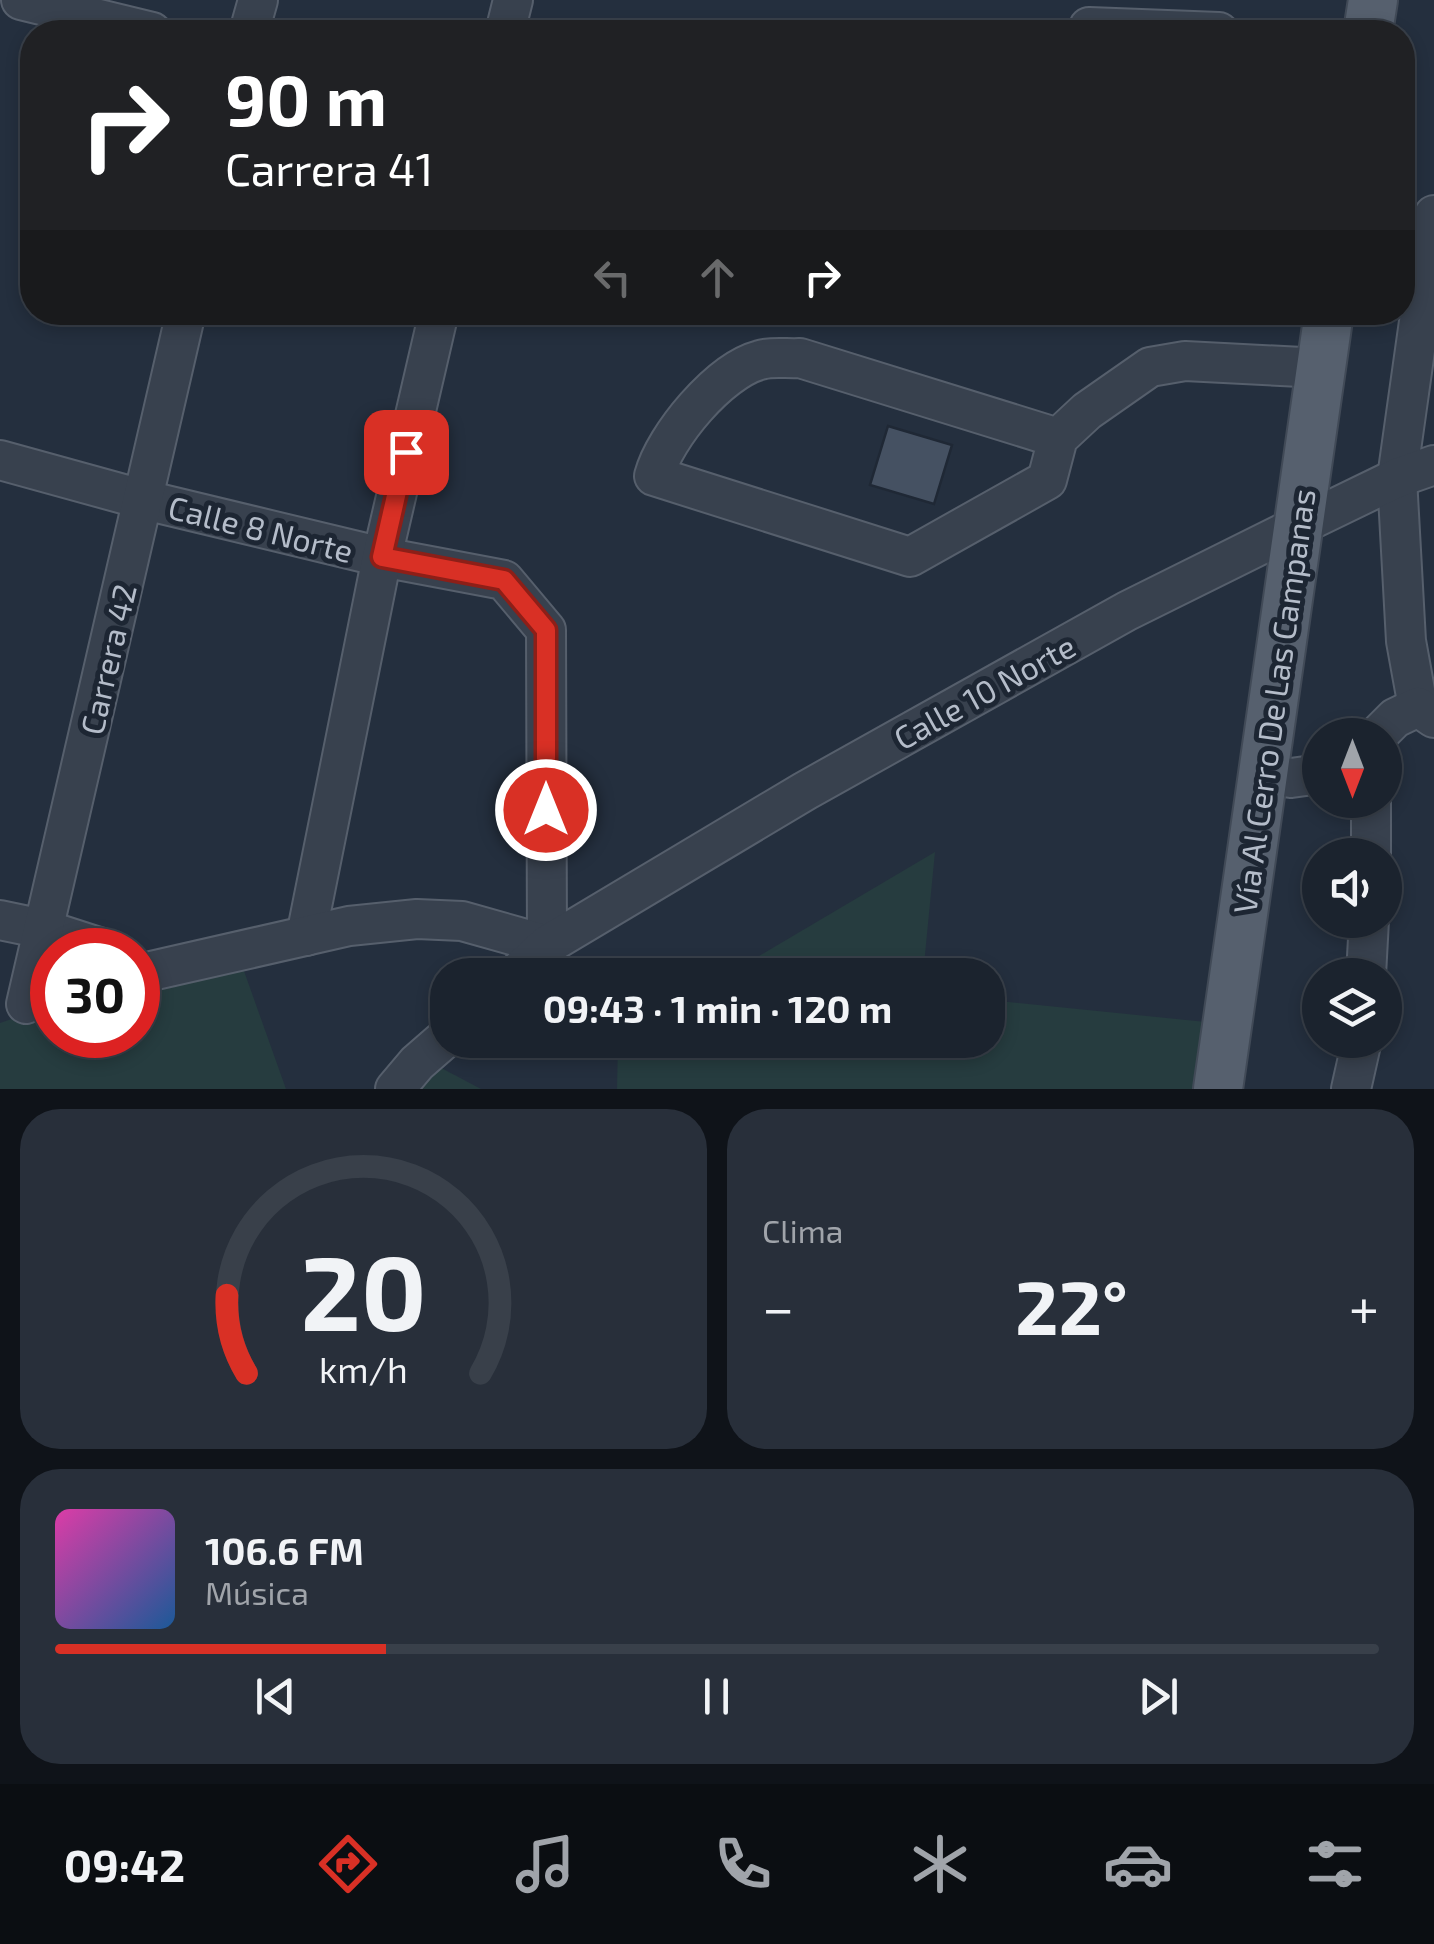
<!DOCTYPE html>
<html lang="es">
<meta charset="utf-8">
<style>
body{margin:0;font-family:"Exo 2",sans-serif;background:#282f3a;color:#f1f3f6;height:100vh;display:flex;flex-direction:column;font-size:38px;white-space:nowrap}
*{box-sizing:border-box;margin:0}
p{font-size:32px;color:#a0a4aa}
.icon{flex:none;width:55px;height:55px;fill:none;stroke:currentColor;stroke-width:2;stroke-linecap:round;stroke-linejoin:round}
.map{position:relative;height:1089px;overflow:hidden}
.side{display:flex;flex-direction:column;gap:20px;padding:20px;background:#0f1319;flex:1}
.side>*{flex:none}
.banner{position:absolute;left:20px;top:20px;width:1395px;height:305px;border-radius:40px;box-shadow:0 5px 15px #0003,0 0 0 2px #39404a;background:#202124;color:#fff;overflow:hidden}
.needle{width:65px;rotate:180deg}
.controls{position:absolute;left:1302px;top:718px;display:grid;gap:20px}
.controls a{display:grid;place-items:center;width:100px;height:100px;border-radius:50%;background:#1b232e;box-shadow:0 5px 15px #0003,0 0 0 2px #39404a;font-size:50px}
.speed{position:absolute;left:30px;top:928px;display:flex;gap:20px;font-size:50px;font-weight:700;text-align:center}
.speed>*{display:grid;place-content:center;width:130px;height:130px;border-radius:50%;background:#1b232e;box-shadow:0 5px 15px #0003,0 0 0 2px #39404a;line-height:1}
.speed .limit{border:15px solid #d22;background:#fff;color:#111}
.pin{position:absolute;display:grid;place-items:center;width:85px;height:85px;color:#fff;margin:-42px;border-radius:20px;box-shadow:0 5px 15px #0006}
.me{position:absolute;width:110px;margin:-55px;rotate:0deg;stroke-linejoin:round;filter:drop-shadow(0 0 8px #0008)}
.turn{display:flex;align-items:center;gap:35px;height:210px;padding:0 40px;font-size:45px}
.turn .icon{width:130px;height:130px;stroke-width:2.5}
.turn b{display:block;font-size:70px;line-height:85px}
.lanes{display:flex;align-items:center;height:95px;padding:0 40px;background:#0003;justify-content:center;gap:50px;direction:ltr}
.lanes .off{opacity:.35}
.big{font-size:75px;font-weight:700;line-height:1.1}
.side .tile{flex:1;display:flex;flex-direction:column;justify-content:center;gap:15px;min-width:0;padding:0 35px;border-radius:40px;background:#282f3a}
.side .dial{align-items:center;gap:0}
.dial svg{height:260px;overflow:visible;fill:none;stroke:#39404a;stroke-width:7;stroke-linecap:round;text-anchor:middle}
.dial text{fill:#f1f3f6;stroke:none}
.song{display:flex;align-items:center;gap:30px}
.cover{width:120px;height:120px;border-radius:15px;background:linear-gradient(135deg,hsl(320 70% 55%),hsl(210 70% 35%))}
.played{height:10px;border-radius:5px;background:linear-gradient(90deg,#d93025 25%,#39404a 25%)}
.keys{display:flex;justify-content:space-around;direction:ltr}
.heat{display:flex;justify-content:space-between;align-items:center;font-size:55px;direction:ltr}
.side .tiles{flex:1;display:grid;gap:20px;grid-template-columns:1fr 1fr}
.tile:last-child{grid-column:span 2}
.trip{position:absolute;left:430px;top:958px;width:575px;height:100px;border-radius:40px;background:#1b232e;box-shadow:0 5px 15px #0003,0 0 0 2px #39404a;font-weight:700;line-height:100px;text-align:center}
.dock{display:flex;height:160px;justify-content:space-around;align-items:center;background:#0b0e12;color:#a0a4aa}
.dock .icon{width:70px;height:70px}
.dock .selected{color:#d93025}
.dock b{font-size:45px;color:#f1f3f6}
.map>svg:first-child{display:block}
.green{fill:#263c3f}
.building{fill:#455162;stroke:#1f2835;stroke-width:2.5}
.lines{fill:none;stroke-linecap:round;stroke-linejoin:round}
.minor-casing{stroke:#565f6c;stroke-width:42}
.major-casing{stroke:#414a57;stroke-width:52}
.minor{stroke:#38414e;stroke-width:38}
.major{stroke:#56606e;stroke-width:48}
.route-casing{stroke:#8d1f18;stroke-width:25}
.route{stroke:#d93025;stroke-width:18}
.labels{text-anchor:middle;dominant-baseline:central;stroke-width:10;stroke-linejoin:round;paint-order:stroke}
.street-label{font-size:32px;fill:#b4bcc9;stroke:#1d2633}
</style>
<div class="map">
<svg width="1434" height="1089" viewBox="0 0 1434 1089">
<rect width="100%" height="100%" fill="#242f3e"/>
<!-- green -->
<g class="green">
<path d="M935 852 923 975H727Z"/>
<path d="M239 957 286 1089H0V1023L52 1005V1035H138V977Z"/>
<path d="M988 1000 1216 1023 1206 1089H617L618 1040H988Z"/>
<path d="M430 1062 481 1089H408Z"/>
</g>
<!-- building -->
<path class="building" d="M888 426 952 445 934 504 870 485Z"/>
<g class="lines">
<!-- minor casing -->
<g class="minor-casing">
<g id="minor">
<path d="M21 0 152 32"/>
<path d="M1089 27 1219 32"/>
<path d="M249 32 258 0"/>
<path d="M505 32 513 0"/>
<path d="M1058 438 800 358C788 359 772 356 760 360 719 371 665 436 654 476L910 557 1047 480 1058 438 1087 411 1150 367 1185 361 1321 368"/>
<path d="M0 460 145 500 382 557 504 580 546 630 547 945"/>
<path d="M1418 707 1406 641 1397 478 1434 215"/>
<path d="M1378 735 1395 718 1418 707 1434 718"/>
<path d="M1262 774 1291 778 1320 774"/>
<path d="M1371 800V855"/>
<path d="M0 920 43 929 108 950"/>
<path d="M306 936 382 557 439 312"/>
<path d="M138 974 349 926 417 919 462 921 547 945"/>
<path d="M515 975 547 945 805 791 1127 611 1298 526 1397 478 1434 465"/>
<path d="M1366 975 1369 920"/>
<path d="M26 1004 186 312"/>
<path d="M395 1089 417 1063 448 1036"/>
<path d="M1351 1089 1362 1040"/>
</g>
</g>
<!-- major casing -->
<g class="major-casing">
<g id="major">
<path d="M1368 32 1373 0"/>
<path d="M1218 1089 1329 312"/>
</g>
</g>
<!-- minor -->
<use href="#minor" class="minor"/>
<!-- major -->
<use href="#major" class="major"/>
</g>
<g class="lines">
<!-- route casing -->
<g class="route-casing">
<path id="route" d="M406 452 382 557 504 580 546 630V810"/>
</g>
<!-- route -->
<use href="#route" class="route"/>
</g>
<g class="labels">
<!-- street labels -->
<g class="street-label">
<text transform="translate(261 528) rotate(14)">Calle 8 Norte</text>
<text transform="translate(107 659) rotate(-77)">Carrera 42</text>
<text transform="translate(984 691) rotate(-29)">Calle 10 Norte</text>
<text transform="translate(1273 701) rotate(-82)">Vía Al Cerro De Las Campanas</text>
</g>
</g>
</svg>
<div class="controls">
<a><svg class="needle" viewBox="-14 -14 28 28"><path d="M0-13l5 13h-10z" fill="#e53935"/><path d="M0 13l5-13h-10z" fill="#a0a4aa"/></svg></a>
<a><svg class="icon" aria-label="sound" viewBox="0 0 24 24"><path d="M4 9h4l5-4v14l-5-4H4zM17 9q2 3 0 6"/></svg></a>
<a><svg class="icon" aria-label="layers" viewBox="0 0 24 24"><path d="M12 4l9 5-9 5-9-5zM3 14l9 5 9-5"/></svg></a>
</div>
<div class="speed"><div class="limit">30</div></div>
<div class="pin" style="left:406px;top:452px;background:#d93025"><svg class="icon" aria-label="arrive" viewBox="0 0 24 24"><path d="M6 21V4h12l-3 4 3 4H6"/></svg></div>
<svg class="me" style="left:546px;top:810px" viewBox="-20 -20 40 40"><circle r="17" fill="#d93025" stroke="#fff" stroke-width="3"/><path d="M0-11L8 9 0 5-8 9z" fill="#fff"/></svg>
<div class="trip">09:43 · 1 min · 120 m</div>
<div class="banner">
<div class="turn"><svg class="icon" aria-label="right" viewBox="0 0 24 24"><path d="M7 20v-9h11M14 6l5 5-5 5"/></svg><div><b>90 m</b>Carrera 41</div></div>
<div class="lanes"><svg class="icon off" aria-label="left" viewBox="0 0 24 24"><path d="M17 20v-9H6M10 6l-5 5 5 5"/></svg><svg class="icon off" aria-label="ahead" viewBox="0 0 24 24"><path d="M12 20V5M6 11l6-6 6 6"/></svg><svg class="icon" aria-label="right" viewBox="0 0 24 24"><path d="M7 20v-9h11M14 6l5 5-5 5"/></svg></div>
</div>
</div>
<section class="side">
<div class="tiles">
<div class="tile dial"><svg viewBox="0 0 100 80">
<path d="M14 69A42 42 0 1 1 86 69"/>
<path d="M14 69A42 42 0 0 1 8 45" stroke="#d93025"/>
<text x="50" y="56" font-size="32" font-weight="700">20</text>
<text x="50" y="72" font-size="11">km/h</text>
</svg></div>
<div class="tile"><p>Clima</p>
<div class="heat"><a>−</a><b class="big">22°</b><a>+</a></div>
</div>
<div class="tile">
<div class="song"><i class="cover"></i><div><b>106.6 FM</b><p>Música</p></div></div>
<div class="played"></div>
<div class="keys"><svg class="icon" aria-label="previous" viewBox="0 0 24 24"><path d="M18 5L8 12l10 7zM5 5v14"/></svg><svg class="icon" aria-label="pause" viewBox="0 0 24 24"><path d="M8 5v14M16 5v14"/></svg><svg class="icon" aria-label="next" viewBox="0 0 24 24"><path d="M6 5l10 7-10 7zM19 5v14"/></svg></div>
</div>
</div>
</section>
<nav class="dock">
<b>09:42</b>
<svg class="icon selected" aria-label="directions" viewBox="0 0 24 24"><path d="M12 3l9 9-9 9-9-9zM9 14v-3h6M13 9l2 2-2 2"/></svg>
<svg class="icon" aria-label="music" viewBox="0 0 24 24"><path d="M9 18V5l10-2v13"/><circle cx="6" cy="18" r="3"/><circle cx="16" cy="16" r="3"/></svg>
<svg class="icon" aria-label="phone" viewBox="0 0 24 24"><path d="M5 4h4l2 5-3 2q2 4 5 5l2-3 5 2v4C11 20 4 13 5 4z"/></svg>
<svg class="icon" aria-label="climate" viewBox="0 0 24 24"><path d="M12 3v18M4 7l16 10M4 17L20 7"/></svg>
<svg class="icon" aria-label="car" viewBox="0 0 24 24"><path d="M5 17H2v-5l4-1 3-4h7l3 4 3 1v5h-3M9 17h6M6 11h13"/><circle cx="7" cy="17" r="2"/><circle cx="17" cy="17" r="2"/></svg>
<svg class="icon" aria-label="filters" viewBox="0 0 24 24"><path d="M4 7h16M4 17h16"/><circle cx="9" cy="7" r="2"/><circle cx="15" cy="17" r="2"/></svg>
</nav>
